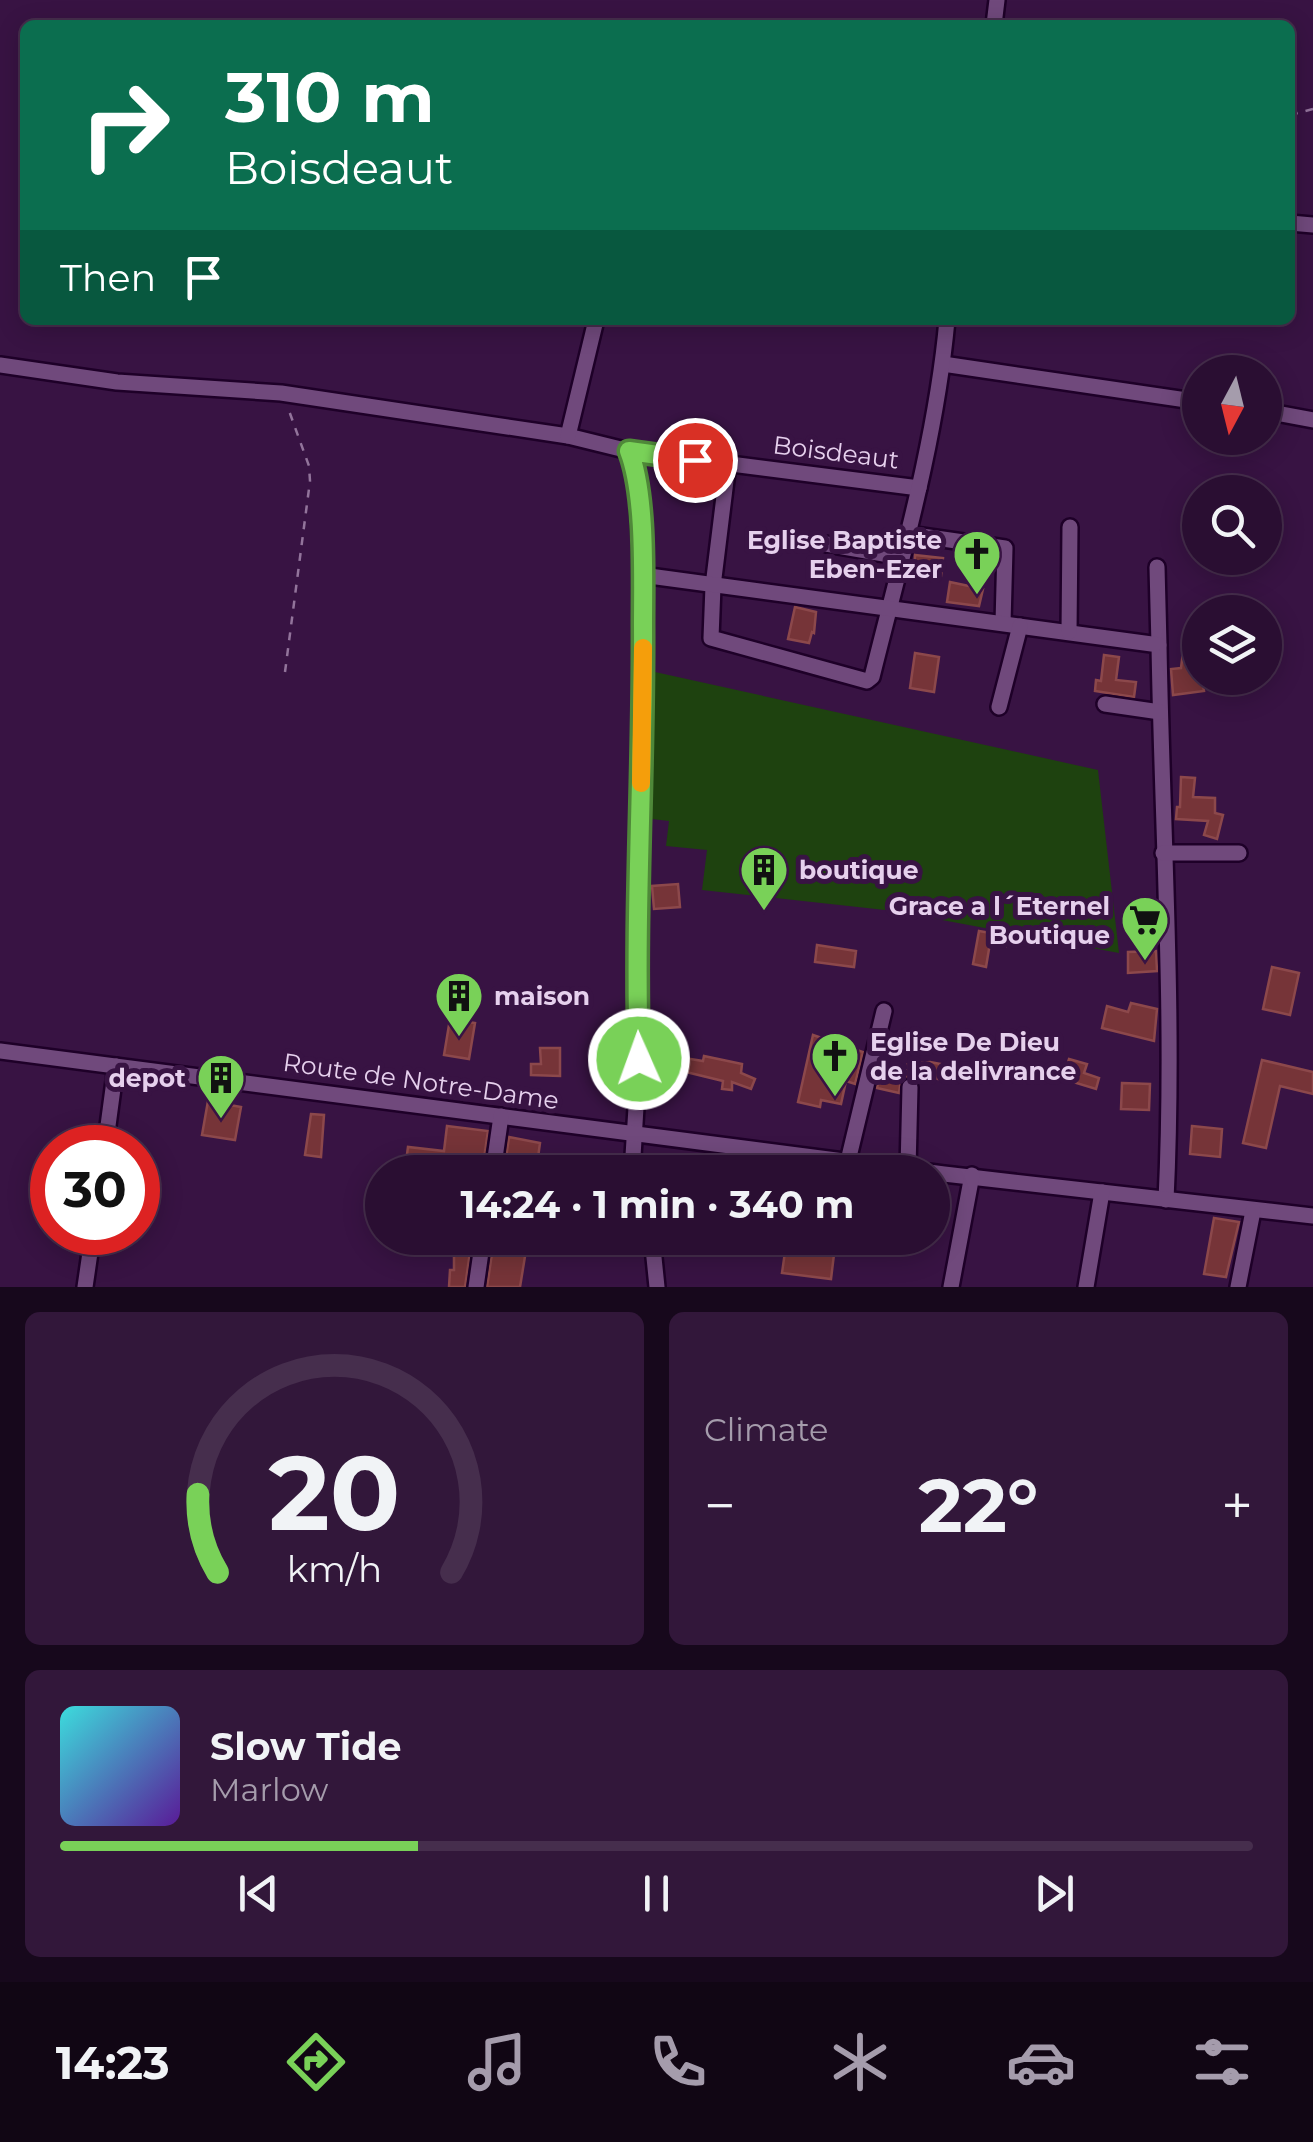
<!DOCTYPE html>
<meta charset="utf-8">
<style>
body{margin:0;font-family:Montserrat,sans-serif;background:#32173a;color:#f1f3f6;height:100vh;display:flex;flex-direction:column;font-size:38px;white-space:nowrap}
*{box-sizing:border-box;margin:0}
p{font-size:32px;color:#a59cac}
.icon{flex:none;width:55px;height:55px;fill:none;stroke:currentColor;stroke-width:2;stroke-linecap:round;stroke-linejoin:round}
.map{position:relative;height:1287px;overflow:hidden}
.drawer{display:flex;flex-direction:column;gap:25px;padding:25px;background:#17081c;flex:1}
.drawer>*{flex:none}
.hud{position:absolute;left:20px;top:20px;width:1275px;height:305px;border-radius:15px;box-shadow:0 5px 25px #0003,0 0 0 2px #462e4d;background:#0b6e4f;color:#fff;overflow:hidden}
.needle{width:65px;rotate:187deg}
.fabs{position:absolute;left:1182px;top:355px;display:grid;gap:20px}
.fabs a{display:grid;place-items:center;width:100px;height:100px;border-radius:50%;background:#2a0e32;box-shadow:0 5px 25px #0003,0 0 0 2px #462e4d;font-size:50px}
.speed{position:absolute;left:30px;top:1125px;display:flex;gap:20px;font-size:50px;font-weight:700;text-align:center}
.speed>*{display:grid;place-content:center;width:130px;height:130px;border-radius:50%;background:#2a0e32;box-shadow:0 5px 25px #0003,0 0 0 2px #462e4d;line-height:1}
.speed .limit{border:15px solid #d22;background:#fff;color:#111}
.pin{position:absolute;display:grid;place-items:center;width:85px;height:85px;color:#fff;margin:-42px;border:5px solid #fff;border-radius:50%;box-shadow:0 2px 10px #0007}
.me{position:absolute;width:110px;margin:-55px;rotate:358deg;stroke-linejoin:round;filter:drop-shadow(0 0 8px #0008)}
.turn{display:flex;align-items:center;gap:35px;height:210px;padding:0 40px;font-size:45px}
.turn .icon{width:130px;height:130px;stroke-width:2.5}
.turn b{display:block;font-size:70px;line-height:85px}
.then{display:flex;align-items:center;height:95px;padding:0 40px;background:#0003;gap:20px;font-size:38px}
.big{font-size:75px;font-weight:700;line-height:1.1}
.drawer .widget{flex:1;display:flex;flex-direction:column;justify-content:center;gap:15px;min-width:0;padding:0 35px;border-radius:15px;background:#32173a}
.drawer .dial{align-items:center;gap:0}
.dial svg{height:260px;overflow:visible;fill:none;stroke:#462e4d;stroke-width:7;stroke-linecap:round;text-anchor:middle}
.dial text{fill:#f1f3f6;stroke:none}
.song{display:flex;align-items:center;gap:30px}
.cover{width:120px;height:120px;border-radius:15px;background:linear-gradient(135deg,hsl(180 70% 55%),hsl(270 70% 35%))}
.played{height:10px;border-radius:5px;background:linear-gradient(90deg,#79d158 30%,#462e4d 30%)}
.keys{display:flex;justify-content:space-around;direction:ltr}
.heat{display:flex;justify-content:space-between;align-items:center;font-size:55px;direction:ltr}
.drawer .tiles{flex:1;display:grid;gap:25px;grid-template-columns:1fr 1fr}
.widget:last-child{grid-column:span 2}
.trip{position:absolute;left:365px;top:1155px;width:585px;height:100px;border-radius:50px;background:#2a0e32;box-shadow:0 5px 25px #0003,0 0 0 2px #462e4d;font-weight:700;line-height:100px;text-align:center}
.tabs{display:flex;height:160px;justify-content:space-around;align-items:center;background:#110614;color:#a59cac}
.tabs .icon{width:70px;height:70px}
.tabs .on{color:#79d158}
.tabs b{font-size:45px;color:#f1f3f6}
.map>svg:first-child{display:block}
.green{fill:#1e420f}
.building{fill:#763438;stroke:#8c484b;stroke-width:2.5}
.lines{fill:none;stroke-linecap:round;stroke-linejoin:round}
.minor-casing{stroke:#1e0028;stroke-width:20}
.path{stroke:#92749b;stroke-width:2.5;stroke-dasharray:8 8;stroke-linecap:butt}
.minor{stroke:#70497c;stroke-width:15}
.route-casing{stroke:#4f8839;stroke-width:25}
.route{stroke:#79d158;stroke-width:18}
.slow{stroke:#f59e0b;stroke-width:18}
.labels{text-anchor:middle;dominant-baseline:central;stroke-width:10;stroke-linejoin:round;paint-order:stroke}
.street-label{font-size:25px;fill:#e6d0ed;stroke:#381343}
.poi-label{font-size:25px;font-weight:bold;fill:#e6d0ed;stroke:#381343;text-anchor:end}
</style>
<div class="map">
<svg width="1313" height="1287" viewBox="0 0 1313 1287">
<rect width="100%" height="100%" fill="#381343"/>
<!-- green -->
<path class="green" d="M655 672 1098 770 1119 953 894 911 702 890 707 850 666 846 669 821 643 818Z"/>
<!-- building -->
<g class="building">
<path d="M915 555 943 558 941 576 914 574Z"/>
<path d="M950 582 983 589 979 606 947 602Z"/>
<path d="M795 607 816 612 814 633 812 632 809 643 788 639Z"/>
<path d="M1183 652 1195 653 1193 666H1200V678H1227L1226 688 1203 685 1204 691 1173 695 1171 669 1181 668Z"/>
<path d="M915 653 939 657 934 692 910 688Z"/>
<path d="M1104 655 1119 657 1116 680 1136 682 1134 697 1095 691 1096 680 1101 681Z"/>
<path d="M1181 777 1195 778 1193 797 1215 798V813L1223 815 1217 839 1204 835 1208 821 1176 819 1177 807H1180Z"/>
<path d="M678 884 680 907 654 909 652 886Z"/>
<path d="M979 931 1008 936 1006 946 990 943 986 967 973 964Z"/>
<path d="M817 945 856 951 854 967 815 962Z"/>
<path d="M1156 951 1157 971 1128 973V952Z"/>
<path d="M1272 967 1299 973 1290 1015 1263 1009Z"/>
<path d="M1131 1003 1157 1009 1154 1041 1102 1028 1107 1006 1128 1012Z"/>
<path d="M450 1019 475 1023 469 1059 444 1055Z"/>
<path d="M813 1035 863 1052 855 1084 846 1081 841 1104 821 1100 820 1107 798 1102Z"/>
<path d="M540 1048H560V1076L531 1075V1064H541Z"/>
<path d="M704 1056 742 1064 741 1073 755 1079 751 1089 732 1082V1090L722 1089 723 1081 682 1071 684 1058 703 1061Z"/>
<path d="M1069 1059 1087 1064 1084 1073 1099 1078 1096 1089 1063 1079Z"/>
<path d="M1262 1060 1313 1072V1094L1280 1086 1266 1148 1243 1143Z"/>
<path d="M930 1062 946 1065 944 1080 916 1075V1078L909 1076 901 1080 899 1093 877 1088 880 1074 896 1077 895 1072 909 1070 908 1064Z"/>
<path d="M1122 1083 1150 1084 1149 1110 1121 1109Z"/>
<path d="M208 1101 241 1107 235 1140 202 1135Z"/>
<path d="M311 1114 324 1115 321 1157 305 1155Z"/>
<path d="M447 1126 488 1131 482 1172H419L405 1169 408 1147 444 1151Z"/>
<path d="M1192 1126 1222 1129 1220 1157 1190 1154Z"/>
<path d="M509 1137 540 1143 536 1172H504Z"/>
<path d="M1214 1218 1239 1222 1226 1277 1204 1274Z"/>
<path d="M454 1238H472L465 1287H449L450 1270H454Z"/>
<path d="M506 1238H528L520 1287H487L494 1240 506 1242Z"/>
<path d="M787 1238H836L831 1279 782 1273Z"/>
</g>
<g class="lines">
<!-- minor casing -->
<g class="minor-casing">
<g id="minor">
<path d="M994 25 997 0"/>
<path d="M1290 223 1313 225"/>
<path d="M943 364 1200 402"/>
<path d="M0 365 117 382 281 393 568 436 629 451 919 488"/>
<path d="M1265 411 1313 420"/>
<path d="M568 436 596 320"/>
<path d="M629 451 636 469 642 575 644 724 635 963 639 1059 632 1172"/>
<path d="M728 464 713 586 711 638 867 681 872 677C901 560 936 441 947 320"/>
<path d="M908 534 1005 548 1003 623"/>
<path d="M826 544 901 557"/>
<path d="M1157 567 1159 645"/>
<path d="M642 575 1159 645C1162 830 1175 1015 1166 1200"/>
<path d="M1069 632 1070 527"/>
<path d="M1105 704 1160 712"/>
<path d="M999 707 1020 626"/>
<path d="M1163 853H1239"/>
<path d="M0 1051 944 1174 1313 1216"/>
<path d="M105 1148 116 1066"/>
<path d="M848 1161 884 1011"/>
<path d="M908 1169 910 1087"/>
<path d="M493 1172 501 1116"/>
<path d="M652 1238 657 1287"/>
<path d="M85 1287 93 1232"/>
<path d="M476 1287 483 1238"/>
<path d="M951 1287 972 1175"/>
<path d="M1086 1287 1102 1192"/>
<path d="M1238 1287 1253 1211"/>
</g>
</g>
<!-- path -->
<g class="path">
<path d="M1290 115 1313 109"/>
<path d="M285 672 310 481 309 466 288 408"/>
</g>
<!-- minor -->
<use href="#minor" class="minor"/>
</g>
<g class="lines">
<!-- route casing -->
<g class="route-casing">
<path id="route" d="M639 1059C634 914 644 770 643 625 643 576 646 495 629 451L695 460"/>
</g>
<!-- route -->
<use href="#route" class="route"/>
<!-- slow -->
<path class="slow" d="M641 783 643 648"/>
</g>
<!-- icons -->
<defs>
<g id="church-pin" transform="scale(2.5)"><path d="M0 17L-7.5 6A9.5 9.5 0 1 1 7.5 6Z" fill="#79d158" stroke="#381343"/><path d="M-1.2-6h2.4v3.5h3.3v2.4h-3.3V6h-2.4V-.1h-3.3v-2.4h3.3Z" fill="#111"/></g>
<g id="building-pin" transform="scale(2.5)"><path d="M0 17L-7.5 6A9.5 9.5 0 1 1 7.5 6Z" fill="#79d158" stroke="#381343"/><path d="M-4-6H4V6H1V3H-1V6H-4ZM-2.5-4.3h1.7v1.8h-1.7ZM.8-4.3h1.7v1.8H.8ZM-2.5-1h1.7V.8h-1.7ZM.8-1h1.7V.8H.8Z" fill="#111"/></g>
<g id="supermarket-pin" transform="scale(2.5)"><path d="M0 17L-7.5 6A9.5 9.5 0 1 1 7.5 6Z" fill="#79d158" stroke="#381343"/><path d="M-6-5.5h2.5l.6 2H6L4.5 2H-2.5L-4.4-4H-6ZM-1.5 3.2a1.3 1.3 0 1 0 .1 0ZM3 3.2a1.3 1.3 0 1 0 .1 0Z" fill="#111"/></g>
</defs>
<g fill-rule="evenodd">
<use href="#church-pin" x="977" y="554"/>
<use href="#building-pin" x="764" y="870"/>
<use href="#supermarket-pin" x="1145" y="920"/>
<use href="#building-pin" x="459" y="996"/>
<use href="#church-pin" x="835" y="1056"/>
<use href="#building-pin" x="221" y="1078"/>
</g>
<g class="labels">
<!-- street labels -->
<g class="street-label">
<text transform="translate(836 452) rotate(7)">Boisdeaut</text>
<text transform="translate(421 1081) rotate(8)">Route de Notre-Dame</text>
</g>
<!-- poi labels -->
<g class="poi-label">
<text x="942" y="540">Eglise Baptiste<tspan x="942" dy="29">Eben-Ezer</tspan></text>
<text x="799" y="870" text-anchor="start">boutique</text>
<text x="1110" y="906">Grace a l´Eternel<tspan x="1110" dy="29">Boutique</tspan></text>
<text x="494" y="996" text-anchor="start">maison</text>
<text x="870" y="1042" text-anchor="start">Eglise De Dieu<tspan x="870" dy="29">de la delivrance</tspan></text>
<text x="186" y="1078">depot</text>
</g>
</g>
</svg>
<div class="fabs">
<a><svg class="needle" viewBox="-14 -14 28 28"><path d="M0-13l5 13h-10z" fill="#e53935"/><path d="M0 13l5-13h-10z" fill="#a59cac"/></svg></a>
<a><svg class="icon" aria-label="search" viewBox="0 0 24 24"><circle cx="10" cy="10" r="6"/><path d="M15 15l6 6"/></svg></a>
<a><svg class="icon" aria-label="layers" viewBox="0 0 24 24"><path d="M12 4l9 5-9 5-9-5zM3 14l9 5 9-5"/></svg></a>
</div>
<div class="speed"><div class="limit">30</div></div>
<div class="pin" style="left:695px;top:460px;background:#d93025"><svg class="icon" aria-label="arrive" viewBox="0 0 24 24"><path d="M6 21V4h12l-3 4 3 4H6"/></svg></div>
<svg class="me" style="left:639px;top:1059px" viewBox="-20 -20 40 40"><circle r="17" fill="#79d158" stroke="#fff" stroke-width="3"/><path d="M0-11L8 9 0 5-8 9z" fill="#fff"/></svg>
<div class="trip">14:24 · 1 min · 340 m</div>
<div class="hud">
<div class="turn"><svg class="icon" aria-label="right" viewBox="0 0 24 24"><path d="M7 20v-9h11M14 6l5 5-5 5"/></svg><div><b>310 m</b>Boisdeaut</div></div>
<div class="then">Then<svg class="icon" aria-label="arrive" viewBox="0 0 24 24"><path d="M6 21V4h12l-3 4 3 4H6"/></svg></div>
</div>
</div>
<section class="drawer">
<div class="tiles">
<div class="widget dial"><svg viewBox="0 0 100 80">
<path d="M14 69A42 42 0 1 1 86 69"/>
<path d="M14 69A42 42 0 0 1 8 45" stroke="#79d158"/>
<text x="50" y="56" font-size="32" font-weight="700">20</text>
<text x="50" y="72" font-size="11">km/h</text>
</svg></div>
<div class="widget"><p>Climate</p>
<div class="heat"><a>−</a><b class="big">22°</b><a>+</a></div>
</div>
<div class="widget">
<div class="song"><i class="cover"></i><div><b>Slow Tide</b><p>Marlow</p></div></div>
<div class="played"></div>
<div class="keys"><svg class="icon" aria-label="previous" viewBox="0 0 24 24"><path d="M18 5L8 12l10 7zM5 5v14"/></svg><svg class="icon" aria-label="pause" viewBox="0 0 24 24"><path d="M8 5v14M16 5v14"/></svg><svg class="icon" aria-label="next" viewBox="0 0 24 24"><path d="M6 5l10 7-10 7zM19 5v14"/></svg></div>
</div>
</div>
</section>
<nav class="tabs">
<b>14:23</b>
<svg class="icon on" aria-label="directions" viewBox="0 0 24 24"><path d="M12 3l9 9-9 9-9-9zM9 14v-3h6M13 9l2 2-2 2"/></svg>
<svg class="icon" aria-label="music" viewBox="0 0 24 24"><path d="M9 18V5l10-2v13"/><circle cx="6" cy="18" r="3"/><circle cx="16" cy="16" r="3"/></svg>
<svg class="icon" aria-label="phone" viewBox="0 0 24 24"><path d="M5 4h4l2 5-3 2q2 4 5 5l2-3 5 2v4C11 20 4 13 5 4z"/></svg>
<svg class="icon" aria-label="climate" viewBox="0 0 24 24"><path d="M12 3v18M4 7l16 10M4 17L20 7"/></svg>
<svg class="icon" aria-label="car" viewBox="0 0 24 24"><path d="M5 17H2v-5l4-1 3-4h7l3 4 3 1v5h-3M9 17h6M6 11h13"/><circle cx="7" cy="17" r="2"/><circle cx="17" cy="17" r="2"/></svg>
<svg class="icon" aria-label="filters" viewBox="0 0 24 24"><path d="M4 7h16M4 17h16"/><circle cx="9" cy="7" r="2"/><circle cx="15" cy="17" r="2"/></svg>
</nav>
